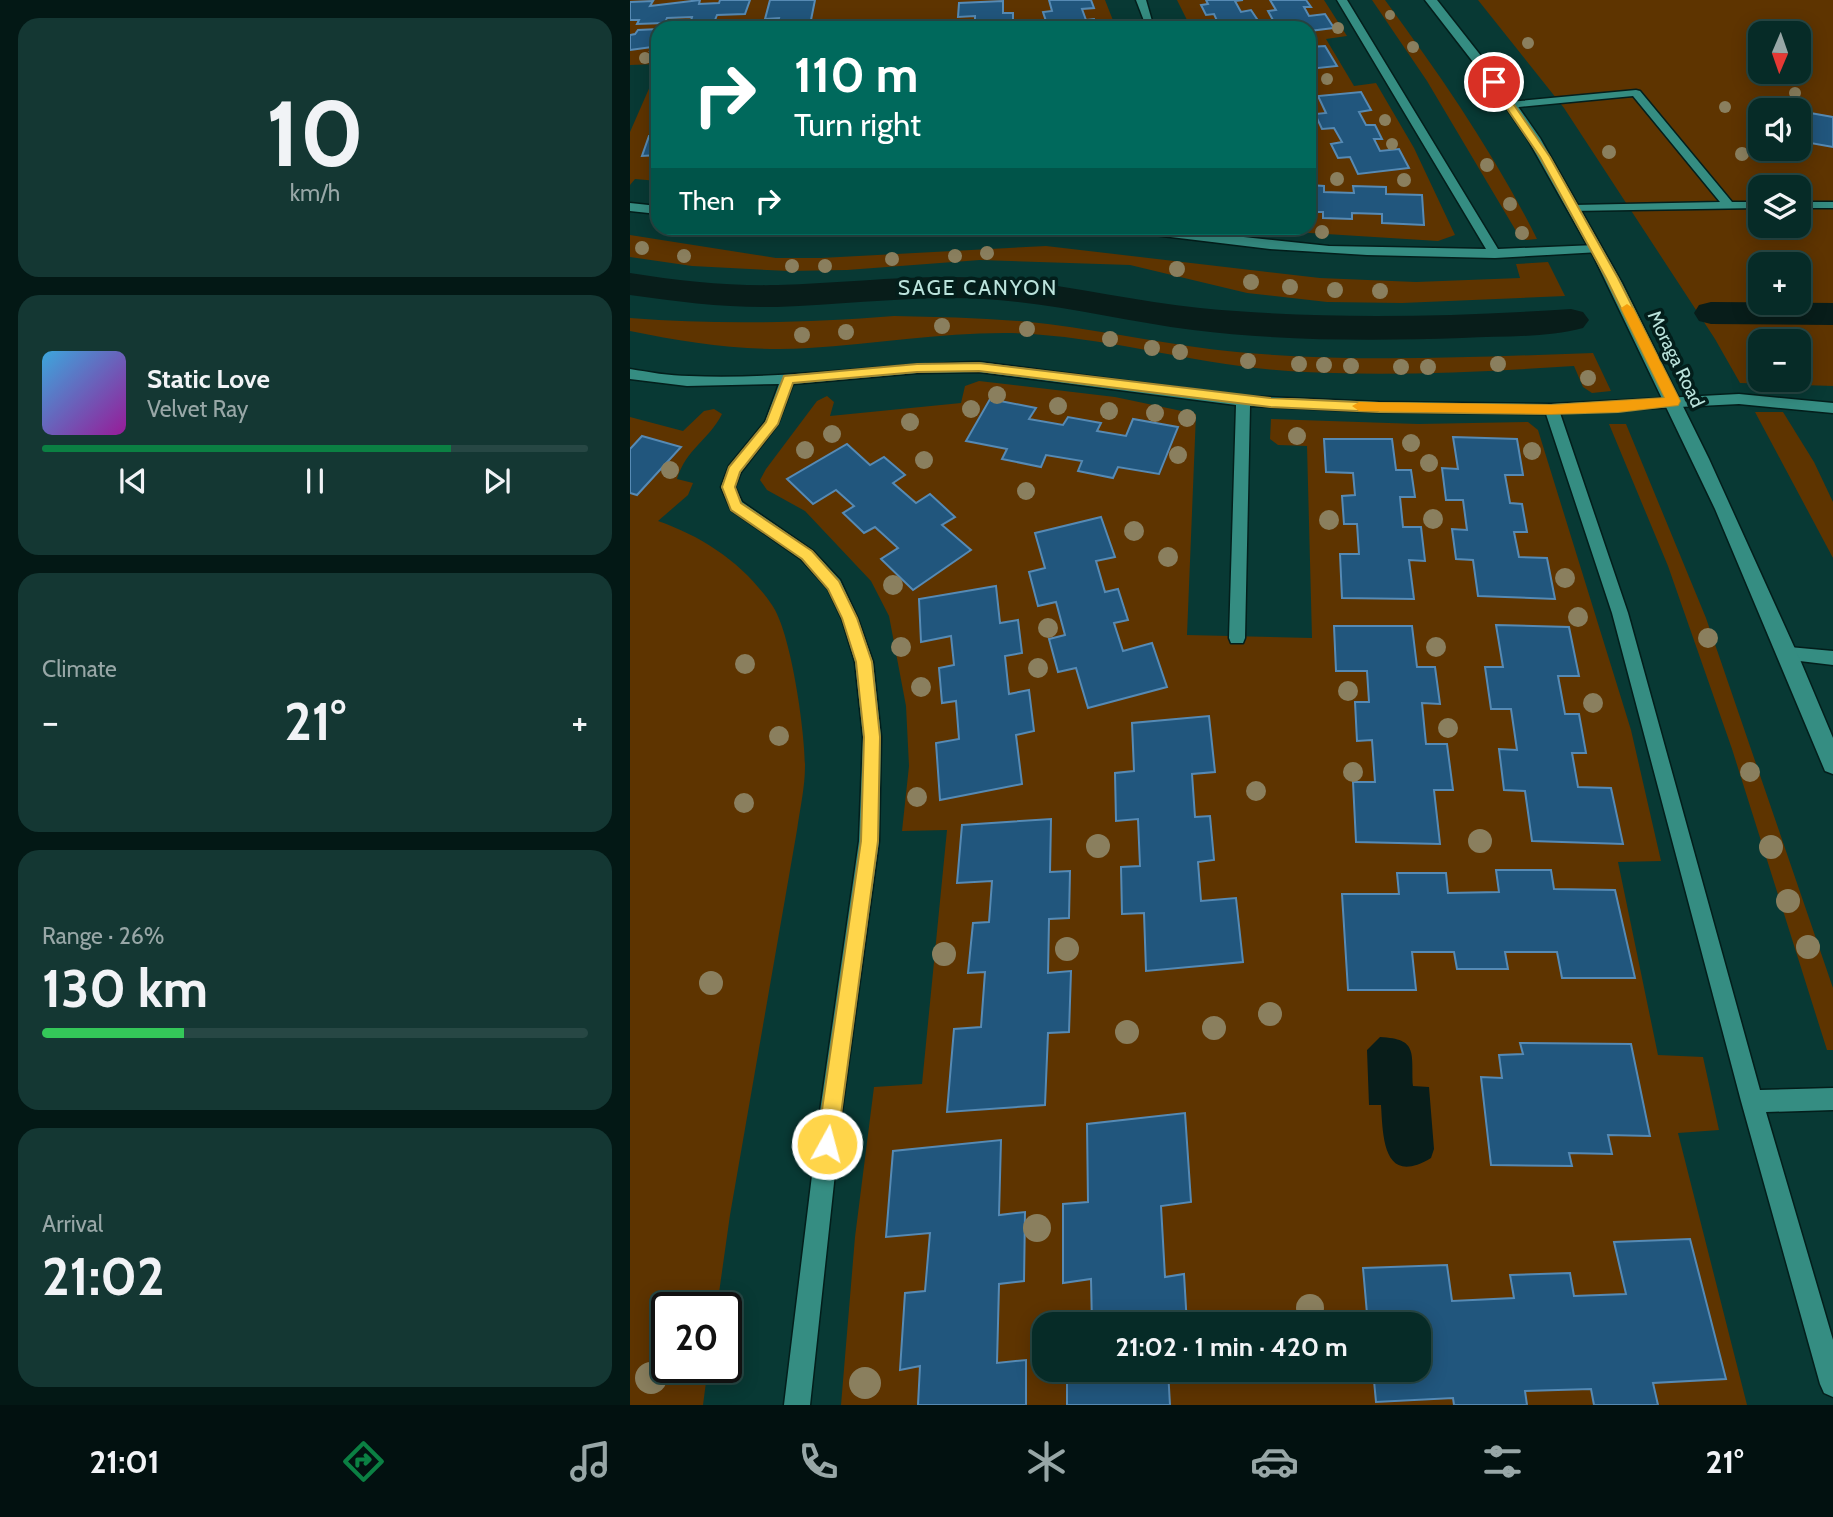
<!DOCTYPE html>
<meta charset="utf-8">
<style>
body{margin:0;font-family:Cabin,sans-serif;background:#143733;color:#f1f3f6;height:100vh;display:flex;flex-direction:column;font-size:26px;white-space:nowrap}
*{box-sizing:border-box;margin:0}
p{font-size:23px;color:#98a7a7}
.icon{flex:none;width:38px;height:38px;fill:none;stroke:currentColor;stroke-width:2;stroke-linecap:round;stroke-linejoin:round}
.map{position:relative;flex:1;overflow:hidden}
.details{display:flex;flex-direction:column;gap:18px;padding:18px;background:#031815;width:630px}
.details>*{flex:none}
.guide{position:absolute;left:21px;top:21px;width:665px;height:214px;border-radius:21px;box-shadow:0 4px 18px #0003,0 0 0 2px #274744;background:#00695c;color:#fff;overflow:hidden}
.needle{width:46px;rotate:182deg}
.tools{position:absolute;left:1118px;top:21px;display:grid;gap:14px}
.tools a{display:grid;place-items:center;width:63px;height:63px;border-radius:14px;background:#062b27;box-shadow:0 4px 18px #0003,0 0 0 2px #274744;font-size:35px}
.speed{position:absolute;left:21px;top:1292px;display:flex;gap:14px;font-size:35px;font-weight:700;text-align:center}
.speed>*{display:grid;place-content:center;width:91px;height:91px;border-radius:50%;background:#062b27;box-shadow:0 4px 18px #0003,0 0 0 2px #274744;line-height:1}
.speed .limit{border:4px solid #111;border-radius:10px;background:#fff;color:#111}
.pin{position:absolute;display:grid;place-items:center;width:60px;height:60px;color:#fff;margin:-30px;border:4px solid #fff;border-radius:50%;box-shadow:0 2px 7px #0007}
.me{position:absolute;width:77px;margin:-38px;rotate:7deg;stroke-linejoin:round;filter:drop-shadow(0 0 5px #0008)}
.turn{display:flex;align-items:center;gap:24px;height:147px;padding:0 28px;font-size:32px}
.turn .icon{width:91px;height:91px;stroke-width:2.5}
.turn b{display:block;font-size:49px;line-height:60px}
.then{display:flex;align-items:center;height:66px;padding:0 28px;background:#0003;gap:14px;font-size:26px}
.big{font-size:52px;font-weight:700;line-height:1.1}
.details .card{flex:1;display:flex;flex-direction:column;justify-content:center;gap:10px;min-width:0;padding:0 24px;border-radius:21px;background:#143733}
.details .dial{align-items:center;gap:0}
.dial b{font-size:91px;line-height:1}
.song{display:flex;align-items:center;gap:21px}
.cover{width:84px;height:84px;border-radius:10px;background:linear-gradient(135deg,hsl(200 70% 55%),hsl(300 70% 35%))}
.played{height:7px;border-radius:4px;background:linear-gradient(90deg,#0b8043 75%,#274744 75%)}
.keys{display:flex;justify-content:space-around;direction:ltr}
.heat{display:flex;justify-content:space-between;align-items:center;font-size:38px;direction:ltr}
.charge{height:10px;border-radius:5px;background:linear-gradient(90deg,#34c759 26%,#274744 0)}
.trip{position:absolute;left:402px;top:1312px;width:399px;height:70px;border-radius:21px;background:#062b27;box-shadow:0 4px 18px #0003,0 0 0 2px #274744;font-weight:700;line-height:70px;text-align:center}
.tab-bar{display:flex;height:112px;justify-content:space-around;align-items:center;background:#021110;color:#98a7a7}
.tab-bar .icon{width:49px;height:49px}
.tab-bar .active{color:#0b8043}
.tab-bar b{font-size:32px;color:#f1f3f6}
main{display:flex;flex:1;min-height:0}
.map>svg:first-child{display:block}
.green{fill:#5e3400;fill-rule:evenodd}
.water{fill:#081d1a}
.lines{fill:none;stroke-linecap:round;stroke-linejoin:round}
.canal{fill:#081d1a;fill-rule:evenodd}
.building{fill:#21567d;stroke:#568ab4;stroke-width:2}
.lane-casing{stroke:#031e1b;stroke-width:3}
.secondary-casing{stroke:#031e1b;stroke-width:3}
.lane{fill:#358d82;fill-rule:evenodd}
.secondary{fill:#358d82;fill-rule:evenodd}
.tree{fill:#8a7f5e}
.route{fill:#ffd54a;stroke:#a68a30;stroke-width:2}
.slow{fill:#f59e0b}
.labels{text-anchor:middle;dominant-baseline:central;stroke-width:7;stroke-linejoin:round;paint-order:stroke}
.far-street-label{font-size:19px;fill:#bbe3dc;stroke:#031e1b}
.far-neighbourhood-label{font-size:21px;letter-spacing:2px;fill:#bbe3dc;stroke:#031e1b}
</style>
<main>
<section class="details">
<div class="card dial"><b>10</b><p>km/h</p></div>
<div class="card">
<div class="song"><i class="cover"></i><div><b>Static Love</b><p>Velvet Ray</p></div></div>
<div class="played"></div>
<div class="keys"><svg class="icon" aria-label="previous" viewBox="0 0 24 24"><path d="M18 5L8 12l10 7zM5 5v14"/></svg><svg class="icon" aria-label="pause" viewBox="0 0 24 24"><path d="M8 5v14M16 5v14"/></svg><svg class="icon" aria-label="next" viewBox="0 0 24 24"><path d="M6 5l10 7-10 7zM19 5v14"/></svg></div>
</div>
<div class="card"><p>Climate</p>
<div class="heat"><a>−</a><b class="big">21°</b><a>+</a></div>
</div>
<div class="card"><p>Range · 26%</p><b class="big">130 km</b><div class="charge"></div></div>
<div class="card"><p>Arrival</p><b class="big">21:02</b></div>
</section>
<div class="map">
<svg width="1203" height="1405" viewBox="0 0 1203 1405">
<rect width="100%" height="100%" fill="#083934"/>
<!-- green -->
<g class="green">
<path d="M0 0H475L486 28H28V64L0 65Z"/>
<path d="M547 0H694L717 36 696 39 724 86 746 83 784 148 825 235 808 241 616 229 679 228V28H500L558 22Z"/>
<path d="M742 0H755C811 76 865 155 907 239L896 240 889 236 797 81Z"/>
<path d="M848 0H1203V386L1110 383 1085 339 934 108ZM1130 33H1169V72H1130ZM1130 110H1169V149H1130ZM1130 187H1169V226H1130ZM1130 264H1169V303H1130ZM1130 341H1169V380H1130Z"/>
<path d="M28 68V181L5 179 0 185V132Z"/>
<path d="M0 235 146 258H191L416 246 690 278 786 282 890 278 886 264 918 262 935 296 772 303 697 302 617 293 500 265 350 260 217 270 158 271 62 266 0 257Z"/>
<path d="M264 316C315 317 367 318 418 324 481 332 544 346 607 352 725 363 844 357 963 353L981 391 962 393 953 387 944 366C849 372 753 377 658 371 563 365 470 334 374 333 309 333 244 344 179 348 118 352 59 343 0 331V318C91 325 173 323 264 316Z"/>
<path d="M349 381 485 397 566 414 557 635 682 638 677 446 648 445 640 439 641 419 788 424 898 422 908 430 1001 730 1031 861 988 862 1028 1055 1073 1057 1089 1130 1048 1133 1117 1405H211L225 1237 244 1087 292 1084 317 830 272 831 279 766 276 706 259 616 241 581 175 511 137 490 130 480 136 469 187 401 197 396 204 402 200 416 331 403 335 386ZM415 1325H789V1370H415Z"/>
<path d="M84 409 92 414C79 440 56 449 47 479L63 483 58 495 28 521C74 537 114 564 142 605 161 632 175 731 175 766 175 787 170 809 167 830L100 1215 87 1307H37V1367H78L73 1405H0V417L53 431 74 411Z"/>
<path d="M1125 412H1153L1184 462 1203 502V558Z"/>
<path d="M979 424H996L1076 618 1203 988V1050H1197L1102 749 1038 566Z"/>
</g>
<!-- water -->
<path class="water" d="M750 1037C789 1039 781 1053 783 1086L799 1087 804 1149 801 1158C753 1187 753 1137 751 1105H739L737 1050Z"/>
<g class="lines">
<!-- canal -->
<g class="canal">
<path d="M0 273C49 281 98 286 148 285 217 283 286 274 355 278 427 282 498 301 570 308 694 320 817 317 941 309L953 312 959 320 953 328C915 338 872 336 832 338 743 341 652 341 563 330 493 321 424 303 354 299 285 295 216 305 147 307 98 308 49 302 0 295Z"/>
<path d="M1081 302 1203 303V325L1081 324 1069 321 1064 313 1069 305Z"/>
</g>
</g>
<!-- building -->
<g class="building">
<path d="M70 0 69 4 89 3 90 0H120L115 14 87 15 85 20 61 21 62 17 37 18 35 23 7 24 9 20H0V2L23 1 20 6Z"/>
<path d="M140 0H185L181 20 148 22 149 18 135 19Z"/>
<path d="M419 0H461L464 8 452 9 456 20 464 19 467 28H429L428 22 417 24 413 12 422 11Z"/>
<path d="M576 0H613L605 1 611 12 621 10 629 22 619 23 622 28H579L589 25 584 14 576 15 571 5 578 4Z"/>
<path d="M640 0H676L681 7H674L679 16 695 14 704 28 679 31V28H658L653 21 644 22 638 11 646 10Z"/>
<path d="M373 1V13H383V23L374 24V28H337L345 25V16L328 17 329 3Z"/>
<path d="M28 29V51H20L22 47 0 50V35L5 34 8 30Z"/>
<path d="M695 46 707 66 679 69V47Z"/>
<path d="M731 92 741 110 729 112 736 125H745L752 139H744L750 151 769 149 779 168 728 174 720 157 708 158 701 144 712 142 704 128 692 129 685 114 696 113 688 96Z"/>
<path d="M1169 111 1203 117V147L1169 141Z"/>
<path d="M28 135V155L12 156 19 136Z"/>
<path d="M679 185 694 186V192L724 193 723 186 756 187V194L792 195 794 225 752 223V214L722 213V219L693 218V212H679Z"/>
<path d="M360 399 406 408 399 419 433 425 438 417 471 423 467 431 496 436 503 419 548 427 529 474 488 467 483 478 448 471 452 461 416 455 411 467 372 459 377 449 336 441Z"/>
<path d="M12 436 51 447 7 495 0 493V449Z"/>
<path d="M823 437 887 439 893 475H875L880 503 892 504 897 532H884L889 557 917 558 925 599 848 596 843 560 826 559 822 529 837 530 833 500H816L812 468 828 469Z"/>
<path d="M694 439H762L766 470H781L785 497H770L773 527H791L795 561 779 560 784 599 712 598 710 554H729L727 524H714L712 496 725 495 723 473 696 472Z"/>
<path d="M217 444 240 465 254 457 275 475 263 483 286 503 300 494 325 517 312 525 341 550 283 590 251 559 268 548 245 527 234 533 213 513 224 506 206 490 183 504 157 479Z"/>
<path d="M471 517 485 557 466 561 475 592 488 589 498 620 484 623 493 651 522 643 537 687 458 708 446 668 428 672 419 639 435 635 426 602 408 606 399 572 415 568 405 533Z"/>
<path d="M366 586 370 623 388 620 392 653 375 656 379 694 399 690 404 731 386 735 392 784 310 800 306 743 329 739 326 701 312 703 309 668 324 665 321 636 291 642 289 599Z"/>
<path d="M866 625 939 627 949 676H928L935 714H949L956 753H942L948 787 981 788 993 844 902 841 895 791 874 790 869 749 887 750 881 709H861L855 667H873Z"/>
<path d="M704 626H782L787 667H805L810 704 792 703 796 744H817L823 790H804L810 844 726 842 723 782H745L742 740 727 741 725 702H739L737 671H706Z"/>
<path d="M579 716 585 772 562 774 565 817 580 816 584 860 568 862 571 901 606 898 613 962 516 971 514 913 492 914 491 867 510 866 508 819 486 821 485 773 504 771 502 723Z"/>
<path d="M421 819 420 872 440 871 439 918 419 919 418 973 441 971 439 1032 418 1033 415 1105 317 1112 324 1029 351 1027 355 972 338 973 343 923 359 922 362 881 327 883 332 825Z"/>
<path d="M866 870H921L924 889 985 890 1005 978H932L927 952H875L878 969H827L824 952H782L786 990H718L712 894H769L767 873H816L818 893 869 892Z"/>
<path d="M890 1043 1001 1044 1020 1136 978 1135 982 1154 939 1153 942 1166 861 1165 851 1077 872 1078 869 1055 893 1054Z"/>
<path d="M555 1113 561 1202 531 1206 535 1277 554 1274 557 1325H462L461 1279 433 1283V1204L458 1202 457 1124Z"/>
<path d="M371 1140 369 1215 395 1212 394 1281 369 1284 367 1363 396 1360V1405H288L290 1366 270 1370 275 1293 295 1291 300 1233 256 1237 263 1151Z"/>
<path d="M1060 1239 1096 1379 1023 1383 1028 1405H964L961 1389 895 1391 897 1405H824L823 1398 746 1402 743 1370H789V1325H738L733 1268 817 1265 822 1301 884 1298 880 1275 940 1273 944 1296 996 1294 984 1242Z"/>
<path d="M437 1370H538L540 1405H437Z"/>
</g>
<g class="lines">
<!-- lane casing -->
<g class="lane-casing">
<g id="lane">
<path d="M506 0H516L524 28 516 26Z"/>
<path d="M707 0H717L868 249 966 245 972 249 970 252 865 258 737 255 640 249 491 231 489 228H528L699 246 856 249Z"/>
<path d="M1006 90 1010 91 1102 202H1130V208L940 211 938 209 944 205 1090 202 1003 96 879 108 874 105 879 102Z"/>
<rect x="1169" y="202" width="34" height="6"/>
<path d="M0 203 28 206V214L0 211Z"/>
<path d="M156 228H271L265 232H162Z"/>
<path d="M349 362 613 396 749 402 921 404 1109 394 1203 403V413L1109 404 930 413 998 613 1130 1090 1203 1088V1110L1136 1112 1203 1340V1397L1194 1393 1190 1384 1111 1101 982 613 916 414 749 412 620 406 615 638 613 643H601L599 638 606 405 349 372 287 373 163 384 148 424 111 472 105 487 112 502 183 551 210 580 228 619 243 662 251 737 249 841 211 1118 180 1405H154L189 1118 229 841 233 737 225 662 212 619 198 589 171 559 101 510 91 487 99 466 135 422 149 384 57 386 0 379V369C19 372 39 376 59 376 156 380 252 364 349 362Z"/>
<path d="M1159 647 1203 651V665L1153 659 1151 654 1153 649Z"/>
</g>
</g>
<!-- secondary casing -->
<g class="secondary-casing">
<path id="secondary" d="M795 0H807L866 75 910 138 992 283 1079 459 1171 662 1203 738V774L1195 771 1085 509 964 257 897 138 857 80Z"/>
</g>
<!-- lane -->
<use href="#lane" class="lane"/>
<!-- secondary -->
<use href="#secondary" class="secondary"/>
</g>
<!-- trees -->
<g class="tree">
<circle cx="760" cy="15" r="5"/>
<circle cx="708" cy="28" r="6"/>
<circle cx="898" cy="43" r="6"/>
<circle cx="783" cy="47" r="6"/>
<circle cx="15" cy="58" r="6"/>
<circle cx="697" cy="79" r="6"/>
<circle cx="1165" cy="93" r="6"/>
<circle cx="1095" cy="107" r="6"/>
<circle cx="755" cy="120" r="6"/>
<circle cx="762" cy="144" r="6"/>
<circle cx="979" cy="152" r="7"/>
<circle cx="1112" cy="154" r="7"/>
<circle cx="857" cy="165" r="7"/>
<circle cx="707" cy="179" r="7"/>
<circle cx="774" cy="180" r="7"/>
<circle cx="880" cy="204" r="7"/>
<circle cx="692" cy="232" r="7"/>
<circle cx="892" cy="233" r="7"/>
<circle cx="12" cy="248" r="7"/>
<circle cx="357" cy="253" r="7"/>
<circle cx="54" cy="256" r="7"/>
<circle cx="325" cy="256" r="7"/>
<circle cx="262" cy="259" r="7"/>
<circle cx="162" cy="266" r="7"/>
<circle cx="195" cy="266" r="7"/>
<circle cx="547" cy="269" r="8"/>
<circle cx="621" cy="282" r="8"/>
<circle cx="660" cy="287" r="8"/>
<circle cx="705" cy="290" r="8"/>
<circle cx="750" cy="291" r="8"/>
<circle cx="312" cy="326" r="8"/>
<circle cx="397" cy="329" r="8"/>
<circle cx="216" cy="332" r="8"/>
<circle cx="172" cy="335" r="8"/>
<circle cx="480" cy="339" r="8"/>
<circle cx="522" cy="348" r="8"/>
<circle cx="550" cy="352" r="8"/>
<circle cx="618" cy="361" r="8"/>
<circle cx="669" cy="364" r="8"/>
<circle cx="868" cy="364" r="8"/>
<circle cx="694" cy="365" r="8"/>
<circle cx="721" cy="366" r="8"/>
<circle cx="771" cy="367" r="8"/>
<circle cx="798" cy="367" r="8"/>
<circle cx="958" cy="378" r="8"/>
<circle cx="367" cy="395" r="9"/>
<circle cx="428" cy="406" r="9"/>
<circle cx="341" cy="409" r="9"/>
<circle cx="479" cy="411" r="9"/>
<circle cx="525" cy="413" r="9"/>
<circle cx="557" cy="418" r="9"/>
<circle cx="280" cy="422" r="9"/>
<circle cx="202" cy="434" r="9"/>
<circle cx="667" cy="436" r="9"/>
<circle cx="781" cy="443" r="9"/>
<circle cx="175" cy="450" r="9"/>
<circle cx="902" cy="451" r="9"/>
<circle cx="548" cy="455" r="9"/>
<circle cx="294" cy="460" r="9"/>
<circle cx="799" cy="463" r="9"/>
<circle cx="40" cy="470" r="9"/>
<circle cx="396" cy="491" r="9"/>
<circle cx="803" cy="519" r="10"/>
<circle cx="699" cy="520" r="10"/>
<circle cx="504" cy="531" r="10"/>
<circle cx="538" cy="557" r="10"/>
<circle cx="935" cy="578" r="10"/>
<circle cx="263" cy="585" r="10"/>
<circle cx="948" cy="617" r="10"/>
<circle cx="418" cy="628" r="10"/>
<circle cx="1078" cy="638" r="10"/>
<circle cx="271" cy="647" r="10"/>
<circle cx="806" cy="647" r="10"/>
<circle cx="115" cy="664" r="10"/>
<circle cx="408" cy="668" r="10"/>
<circle cx="291" cy="687" r="10"/>
<circle cx="718" cy="691" r="10"/>
<circle cx="963" cy="703" r="10"/>
<circle cx="818" cy="728" r="10"/>
<circle cx="149" cy="736" r="10"/>
<circle cx="723" cy="772" r="10"/>
<circle cx="1120" cy="772" r="10"/>
<circle cx="626" cy="791" r="10"/>
<circle cx="287" cy="797" r="10"/>
<circle cx="114" cy="803" r="10"/>
<circle cx="850" cy="841" r="12"/>
<circle cx="468" cy="846" r="12"/>
<circle cx="1141" cy="847" r="12"/>
<circle cx="1158" cy="901" r="12"/>
<circle cx="1178" cy="947" r="12"/>
<circle cx="437" cy="949" r="12"/>
<circle cx="314" cy="954" r="12"/>
<circle cx="81" cy="983" r="12"/>
<circle cx="640" cy="1014" r="12"/>
<circle cx="584" cy="1028" r="12"/>
<circle cx="497" cy="1032" r="12"/>
<circle cx="407" cy="1228" r="14"/>
<circle cx="680" cy="1308" r="14"/>
<circle cx="21" cy="1378" r="16"/>
<circle cx="235" cy="1383" r="16"/>
</g>
<!-- route -->
<path class="route" d="M864 79 867 80 920 157 988 278 1050 401 1048 405 988 412 921 414 749 412 640 407 349 371 287 372 163 383 148 424 110 472 105 487 111 503 182 551 209 581 227 618 242 662 250 737 248 841 207 1144 204 1151 197 1154 190 1151 187 1144 231 841 234 737 226 662 212 618 198 589 172 559 101 510 92 487 99 467 136 422 154 376 287 364 349 363 640 398 749 403 921 405 1035 398 976 278 910 157 859 82Z"/>
<!-- slow -->
<path class="slow" d="M997 304 1003 308 1050 401 1048 405 988 412 921 414 729 411 722 406 729 402 921 405 1035 398 991 308Z"/>
<g class="labels">
<!-- far-street labels -->
<g class="far-street-label">
<text transform="translate(1046 359) rotate(64)">Moraga Road</text>
</g>
<!-- far-neighbourhood labels -->
<g class="far-neighbourhood-label">
<text x="348" y="287">SAGE CANYON</text>
</g>
</g>
</svg>
<div class="tools">
<a><svg class="needle" viewBox="-14 -14 28 28"><path d="M0-13l5 13h-10z" fill="#e53935"/><path d="M0 13l5-13h-10z" fill="#98a7a7"/></svg></a>
<a><svg class="icon" aria-label="sound" viewBox="0 0 24 24"><path d="M4 9h4l5-4v14l-5-4H4zM17 9q2 3 0 6"/></svg></a>
<a><svg class="icon" aria-label="layers" viewBox="0 0 24 24"><path d="M12 4l9 5-9 5-9-5zM3 14l9 5 9-5"/></svg></a>
<a>+</a>
<a>−</a>
</div>
<div class="speed"><div class="limit">20</div></div>
<div class="pin" style="left:864px;top:82px;background:#d93025"><svg class="icon" aria-label="arrive" viewBox="0 0 24 24"><path d="M6 21V4h12l-3 4 3 4H6"/></svg></div>
<svg class="me" style="left:197px;top:1144px" viewBox="-20 -20 40 40"><circle r="17" fill="#ffd54a" stroke="#fff" stroke-width="3"/><path d="M0-11L8 9 0 5-8 9z" fill="#fff"/></svg>
<div class="trip">21:02 · 1 min · 420 m</div>
<div class="guide">
<div class="turn"><svg class="icon" aria-label="right" viewBox="0 0 24 24"><path d="M7 20v-9h11M14 6l5 5-5 5"/></svg><div><b>110 m</b>Turn right</div></div>
<div class="then">Then<svg class="icon" aria-label="right" viewBox="0 0 24 24"><path d="M7 20v-9h11M14 6l5 5-5 5"/></svg></div>
</div>
</div>
</main>
<nav class="tab-bar">
<b>21:01</b>
<svg class="icon active" aria-label="directions" viewBox="0 0 24 24"><path d="M12 3l9 9-9 9-9-9zM9 14v-3h6M13 9l2 2-2 2"/></svg>
<svg class="icon" aria-label="music" viewBox="0 0 24 24"><path d="M9 18V5l10-2v13"/><circle cx="6" cy="18" r="3"/><circle cx="16" cy="16" r="3"/></svg>
<svg class="icon" aria-label="phone" viewBox="0 0 24 24"><path d="M5 4h4l2 5-3 2q2 4 5 5l2-3 5 2v4C11 20 4 13 5 4z"/></svg>
<svg class="icon" aria-label="climate" viewBox="0 0 24 24"><path d="M12 3v18M4 7l16 10M4 17L20 7"/></svg>
<svg class="icon" aria-label="car" viewBox="0 0 24 24"><path d="M5 17H2v-5l4-1 3-4h7l3 4 3 1v5h-3M9 17h6M6 11h13"/><circle cx="7" cy="17" r="2"/><circle cx="17" cy="17" r="2"/></svg>
<svg class="icon" aria-label="filters" viewBox="0 0 24 24"><path d="M4 7h16M4 17h16"/><circle cx="9" cy="7" r="2"/><circle cx="15" cy="17" r="2"/></svg>
<b>21°</b>
</nav>
